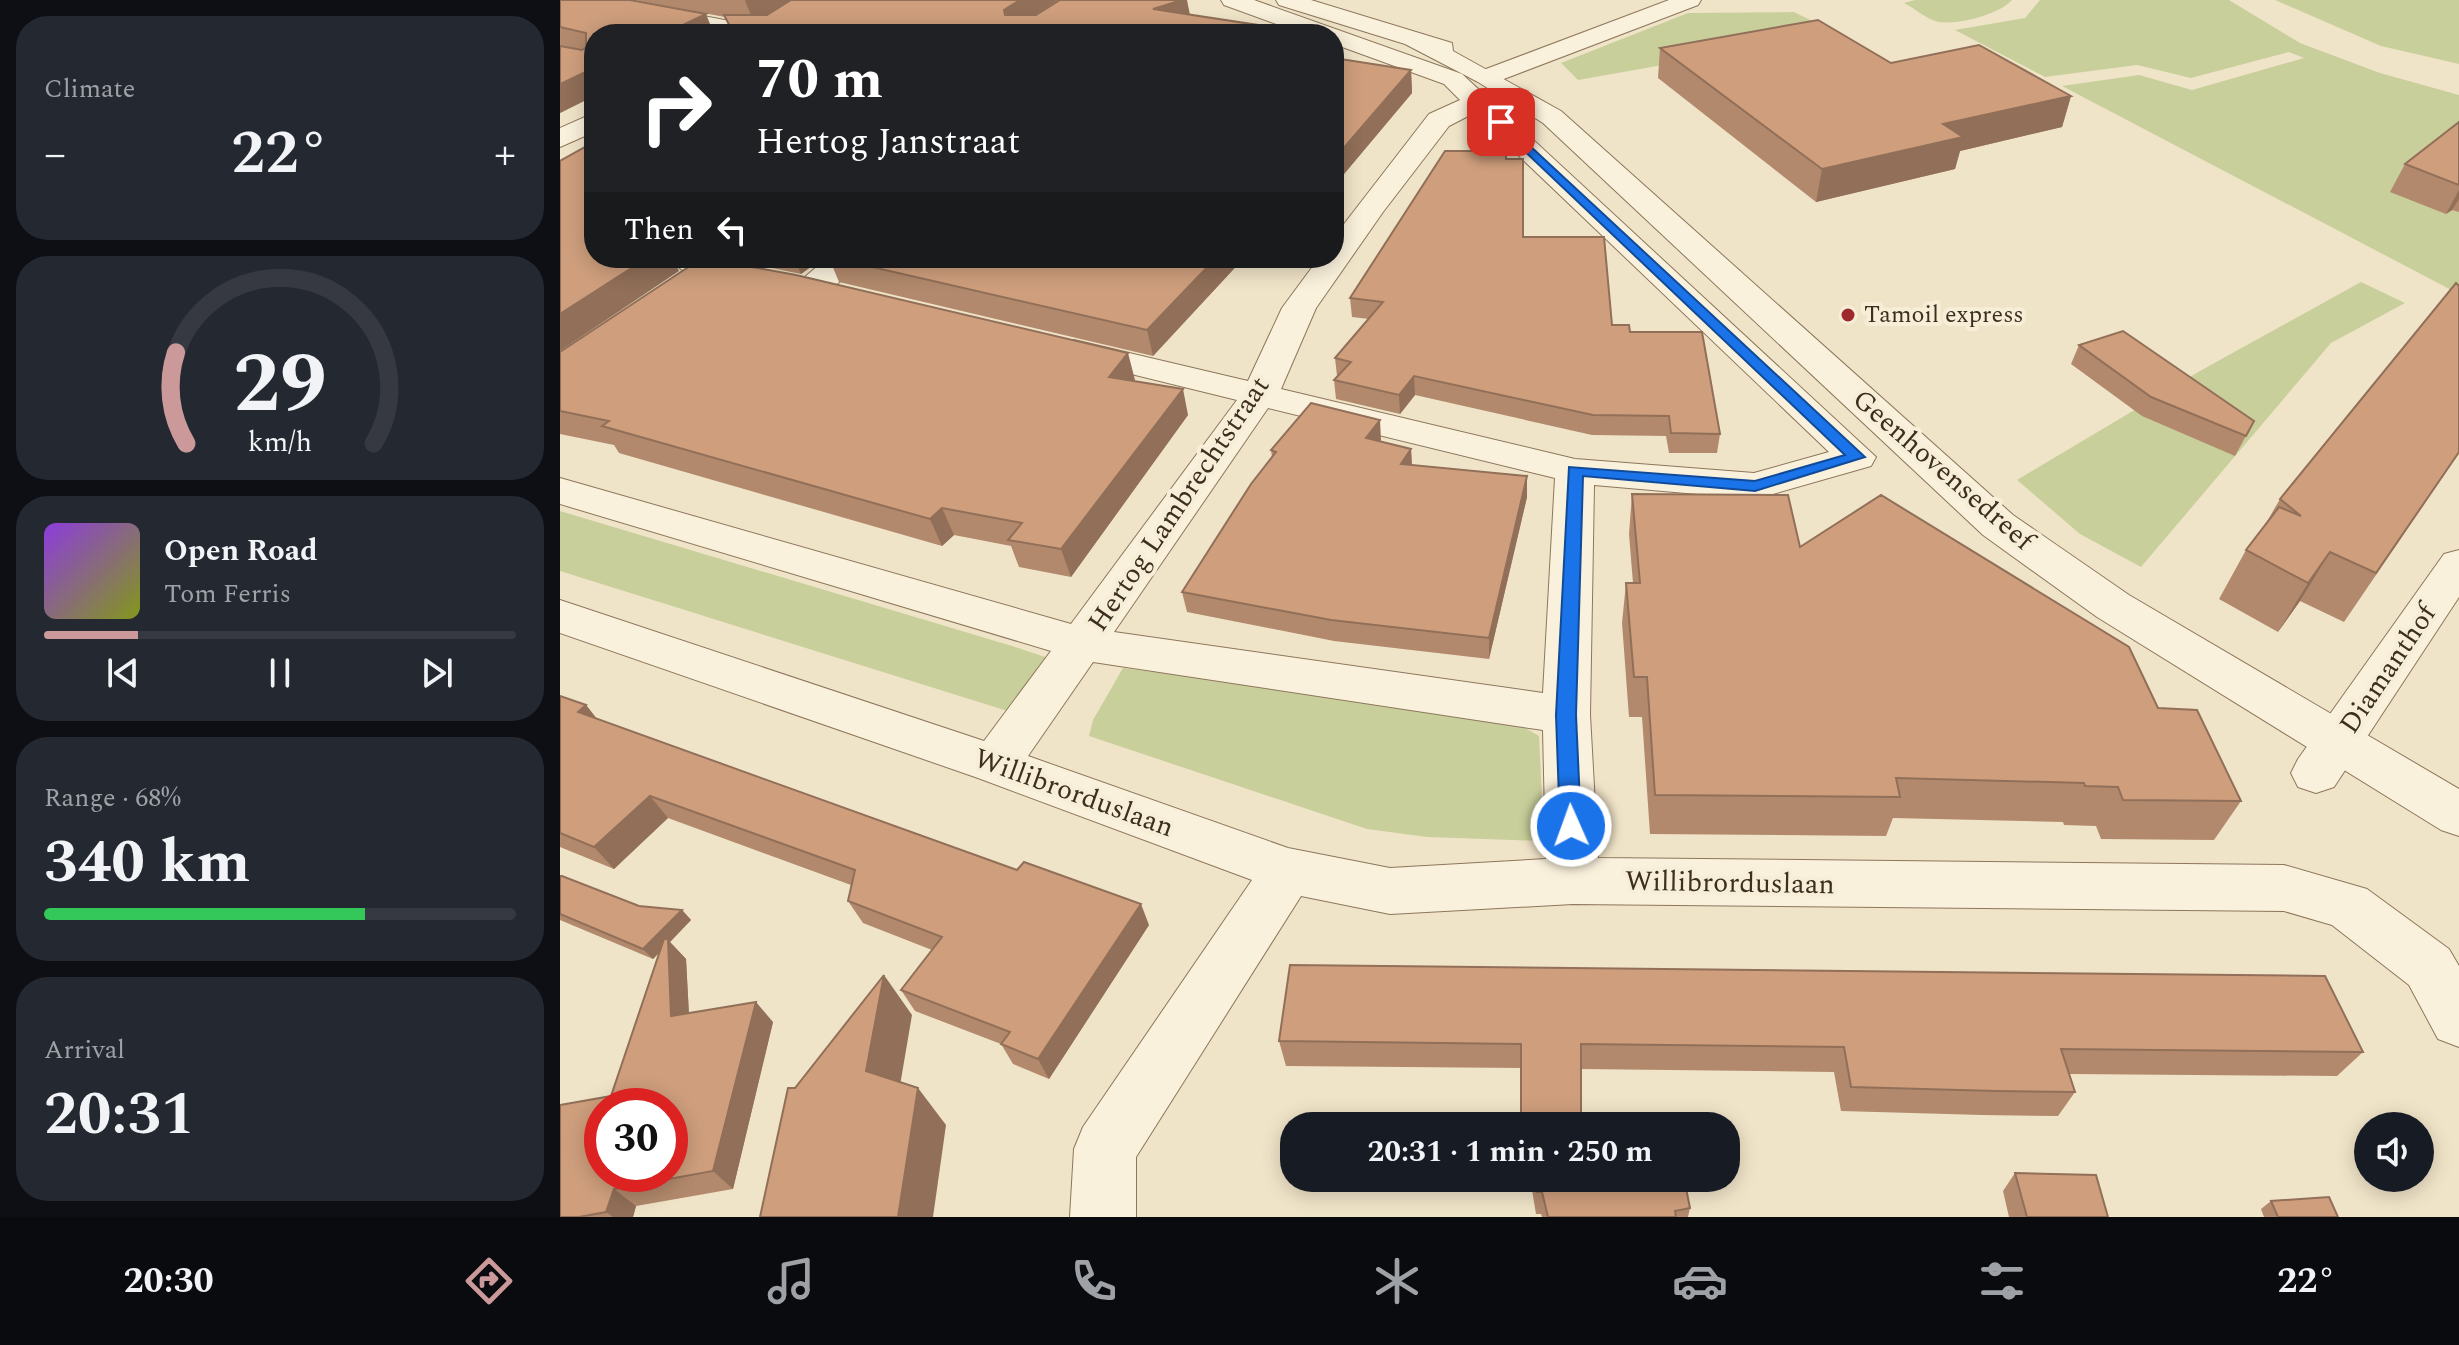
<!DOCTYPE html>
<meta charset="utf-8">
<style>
body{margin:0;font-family:Spectral,serif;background:#242831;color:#f1f3f6;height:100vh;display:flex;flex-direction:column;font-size:30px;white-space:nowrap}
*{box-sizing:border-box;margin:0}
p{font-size:26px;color:#9ea1a6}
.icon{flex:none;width:44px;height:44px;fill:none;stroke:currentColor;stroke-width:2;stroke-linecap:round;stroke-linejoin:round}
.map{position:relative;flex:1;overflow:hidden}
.side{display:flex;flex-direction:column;gap:16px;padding:16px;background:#0d0f14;width:560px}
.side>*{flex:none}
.guide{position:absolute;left:24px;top:24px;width:760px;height:244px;border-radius:32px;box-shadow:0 4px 20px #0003;background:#202124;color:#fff;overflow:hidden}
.buttons{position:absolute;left:1794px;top:1112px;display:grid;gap:16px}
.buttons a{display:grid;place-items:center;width:80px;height:80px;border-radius:50%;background:#171b24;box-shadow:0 4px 20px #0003;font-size:40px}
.speed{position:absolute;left:24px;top:1088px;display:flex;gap:16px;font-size:40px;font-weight:700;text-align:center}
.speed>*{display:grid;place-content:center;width:104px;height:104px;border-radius:50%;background:#171b24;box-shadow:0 4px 20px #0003;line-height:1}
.speed .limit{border:12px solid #d22;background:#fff;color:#111}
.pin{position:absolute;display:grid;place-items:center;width:68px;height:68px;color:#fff;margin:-34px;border-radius:16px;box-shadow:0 4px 12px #0006}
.me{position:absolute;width:88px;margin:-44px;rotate:358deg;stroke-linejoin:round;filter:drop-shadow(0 0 6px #0008)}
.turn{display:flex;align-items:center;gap:28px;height:168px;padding:0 40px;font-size:36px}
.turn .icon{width:104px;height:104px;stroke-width:2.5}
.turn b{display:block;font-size:56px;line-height:68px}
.then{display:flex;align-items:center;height:76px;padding:0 40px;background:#0003;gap:16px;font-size:30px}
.big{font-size:60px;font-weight:700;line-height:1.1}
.side .widget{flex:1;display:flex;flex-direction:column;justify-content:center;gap:12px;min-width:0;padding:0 28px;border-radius:32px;background:#242831}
.side .dial{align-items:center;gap:0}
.dial svg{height:208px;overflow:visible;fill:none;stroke:#363941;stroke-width:7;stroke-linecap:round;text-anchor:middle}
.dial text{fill:#f1f3f6;stroke:none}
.song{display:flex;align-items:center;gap:24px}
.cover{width:96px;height:96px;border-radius:12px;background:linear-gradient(135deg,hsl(270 70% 55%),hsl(70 70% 35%))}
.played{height:8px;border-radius:4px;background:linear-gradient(90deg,#cc999b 20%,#363941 20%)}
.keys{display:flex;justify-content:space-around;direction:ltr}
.heat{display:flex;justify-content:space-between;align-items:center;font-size:44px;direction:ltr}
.charge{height:12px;border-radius:6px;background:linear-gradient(90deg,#34c759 68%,#363941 0)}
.trip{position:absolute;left:720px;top:1112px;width:460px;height:80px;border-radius:32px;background:#171b24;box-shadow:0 4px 20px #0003;font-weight:700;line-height:80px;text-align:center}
.tabs{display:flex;height:128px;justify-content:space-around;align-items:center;background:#090b0e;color:#9ea1a6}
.tabs .icon{width:56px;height:56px}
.tabs .current{color:#cc999b}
.tabs b{font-size:36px;color:#f1f3f6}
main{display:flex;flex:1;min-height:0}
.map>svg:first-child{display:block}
.green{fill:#c9cf9b}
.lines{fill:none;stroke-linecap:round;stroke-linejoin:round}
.minor-casing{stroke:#8d765c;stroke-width:2}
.tertiary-casing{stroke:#8d765c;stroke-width:2}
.minor{fill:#faf1dc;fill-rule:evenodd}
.tertiary{fill:#faf1dc;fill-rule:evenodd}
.wall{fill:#b2896c}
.shaded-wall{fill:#916f58}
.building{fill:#cf9f7d;stroke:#916f58;stroke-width:2;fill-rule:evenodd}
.route{fill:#1a73e8;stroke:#114b97;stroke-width:2}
.poi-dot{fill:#9e2a2b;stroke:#f7eed8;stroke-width:3}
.labels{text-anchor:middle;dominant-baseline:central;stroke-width:8;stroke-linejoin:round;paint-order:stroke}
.far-poi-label{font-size:24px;fill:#3d2e20;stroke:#f7eed8;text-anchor:start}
.street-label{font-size:28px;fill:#3d2e20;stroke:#f7eed8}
</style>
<main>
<section class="side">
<div class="widget"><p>Climate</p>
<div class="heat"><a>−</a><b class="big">22°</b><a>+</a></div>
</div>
<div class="widget dial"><svg viewBox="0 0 100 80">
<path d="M14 69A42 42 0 1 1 86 69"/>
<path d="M14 69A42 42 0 0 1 10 34" stroke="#cc999b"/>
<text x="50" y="56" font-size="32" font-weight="700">29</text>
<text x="50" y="72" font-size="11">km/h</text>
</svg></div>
<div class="widget">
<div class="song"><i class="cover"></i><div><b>Open Road</b><p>Tom Ferris</p></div></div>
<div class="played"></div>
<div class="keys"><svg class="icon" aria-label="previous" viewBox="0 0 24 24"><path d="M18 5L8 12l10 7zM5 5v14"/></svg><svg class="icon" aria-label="pause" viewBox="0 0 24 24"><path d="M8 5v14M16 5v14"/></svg><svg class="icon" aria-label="next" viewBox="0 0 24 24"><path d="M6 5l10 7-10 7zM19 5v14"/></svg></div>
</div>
<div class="widget"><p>Range · 68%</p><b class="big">340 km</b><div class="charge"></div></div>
<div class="widget"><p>Arrival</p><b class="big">20:31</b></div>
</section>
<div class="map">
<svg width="1899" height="1217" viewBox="0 0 1899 1217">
<rect width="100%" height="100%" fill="#f0e4c8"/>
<!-- green -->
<g class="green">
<path d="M1355 0H1452C1440 14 1399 25 1379 22 1368 20 1354 8 1344 3Z"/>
<path d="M1480 0H1669L1740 43 1820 73 1899 95V294L1502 86 1579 75 1632 90 1744 58 1729 52 1631 78 1577 65 1485 77 1395 30 1465 18Z"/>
<path d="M1715 0H1899V64L1821 46Z"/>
<path d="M1234 12 1278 34 1018 80 1001 63 1128 13Z"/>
<path d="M1801 282 1845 303 1771 343 1581 567 1520 534 1457 480 1640 371Z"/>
<path d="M0 511 452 646 491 659 454 713 0 571Z"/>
<path d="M563 668 950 719 979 736 984 841 867 837 807 829 529 736 533 720Z"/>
</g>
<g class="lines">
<!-- minor casing -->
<g class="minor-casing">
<g id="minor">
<path d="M9 0H57L197 26 209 33 164 34 20 7Z"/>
<path d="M661 0H694L902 74 1316 457 1311 466 1195 499 1034 485 1030 715 1038 858 1724 865 1807 889 1889 949 1899 966V1047L1878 1039 1849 985 1772 925 1724 911 1013 904 830 914 741 896 576 1157V1217H510L514 1149 523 1127 692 880 418 778 0 633V600L424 741 491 651 0 504V478L511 624 677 400 502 357 497 350 502 343 514 340 688 381 722 308 759 258H774V237L869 114 900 100 884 84 774 44V34H744L664 5ZM914 113 1269 452 1194 473 1015 459 721 389 756 308 823 212 889 126ZM708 408 995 478 983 693 554 632ZM533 662 983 730 986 859 830 868 728 848 468 756Z"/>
<path d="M1109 0H1141L1138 5 936 82H918L914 77 918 72Z"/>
<path d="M34 113V132L0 147V128Z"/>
<path d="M110 258H147L154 262 201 269 206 276 201 283C173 290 128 283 110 258Z"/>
<path d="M267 258H303C289 278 260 301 236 295L232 288Z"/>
<path d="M1899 550V597L1774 787 1756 793 1738 787 1731 773 1738 759 1884 554Z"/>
</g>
</g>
<!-- tertiary casing -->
<g class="tertiary-casing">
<path id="tertiary" d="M716 0H751L892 43 893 51 1001 111 1453 515 1569 595 1899 789V836L1881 830 1537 617 1423 535 983 123 918 82 845 44 719 5Z"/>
</g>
<!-- minor -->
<use href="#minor" class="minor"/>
<!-- tertiary -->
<use href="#tertiary" class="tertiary"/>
</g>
<!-- wall -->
<g class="wall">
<path d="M0 0 34 34V96L0 113Z"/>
<path d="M74 0H498L630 15 744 32V34H172L165 17Z"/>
<path d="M1100 48 1331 63 1511 96 1502 127 1400 151 1395 169 1256 202 1098 78Z"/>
<path d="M774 58 851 70 852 93 784 174 774 173Z"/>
<path d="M1899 122V212L1892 210 1886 214 1830 192 1845 164Z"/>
<path d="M946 159 963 237 1052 325 1070 332 1160 434 1157 453H1109L1106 436 1032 435 855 395 840 414 776 399 774 380 777 376 775 358 809 319 792 317 790 298Z"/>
<path d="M164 258H263L241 274Z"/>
<path d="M269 258H683V259L593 356 279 282Z"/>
<path d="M1519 345 1694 421 1675 456 1582 416 1511 364Z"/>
<path d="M0 352 575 380 574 381 628 415 511 577 459 567 451 546 394 535 382 546 59 453 54 445 0 434Z"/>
<path d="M821 440 820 441 851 449 852 465 967 476V497L929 659 774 641 627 612 622 592 712 457 711 450Z"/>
<path d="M1899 453 1784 622 1740 601 1718 632 1659 599 1686 550 1705 525 1720 499Z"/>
<path d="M1072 494 1240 547 1598 708 1681 801 1654 840 1541 839 1536 826 1504 825 1503 822 1333 818 1326 836 1090 834 1082 717H1069L1062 623 1066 583H1073L1069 534Z"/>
<path d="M0 696 26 705 37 719 589 925 489 1079 453 1064 441 1044 355 1011 341 990 372 950 303 923 288 901 291 885 108 818 54 869 0 847Z"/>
<path d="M0 876 79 906 122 910 131 920 110 942 126 959 129 1013 213 1022 173 1189 76 1206 73 1217H0L51 1096 99 952 93 959 0 920Z"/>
<path d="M719 1041 1803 1052 1777 1076 1509 1074 1515 1092 1498 1116 1422 1115 1281 1111 1274 1072 1021 1069 961 1115V1068L726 1066Z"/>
<path d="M1455 1173 1548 1217H1449L1443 1191Z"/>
<path d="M970 1178H1021V1180L1130 1208 1128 1217H982L981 1214H976Z"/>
<path d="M1711 1201 1778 1217H1704L1701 1209Z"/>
</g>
<!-- shaded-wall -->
<g class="shaded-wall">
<path d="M186 0H235L194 22 185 1Z"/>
<path d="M460 0H498L449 31 444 10Z"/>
<path d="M622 0H627L631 20 593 9Z"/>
<path d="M146 14 154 34H104Z"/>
<path d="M34 68V96L0 113V84Z"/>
<path d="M851 70 852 93 784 174 782 150Z"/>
<path d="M1511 96 1502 127 1400 151 1395 169 1256 202 1262 169 1383 124Z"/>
<path d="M1899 190V199L1892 210 1886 214Z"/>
<path d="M87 258H113L119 271 0 351V314Z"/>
<path d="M234 258H263L241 274Z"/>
<path d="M656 258 683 259 593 356 587 330Z"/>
<path d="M568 353 575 380 556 404 549 377Z"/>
<path d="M854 376 855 395 840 414 839 395Z"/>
<path d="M623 389 628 415 511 577 501 549Z"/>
<path d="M820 420 821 440 808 458 806 438Z"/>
<path d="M851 449 852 469 841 464Z"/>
<path d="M967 476V497L929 659V638Z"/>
<path d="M382 508 394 535 382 546 370 519Z"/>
<path d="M1770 552 1740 601 1718 632 1748 583Z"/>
<path d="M26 705 44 728 18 712Z"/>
<path d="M90 796 108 818 54 869 34 847Z"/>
<path d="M581 904 589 925 489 1079 478 1059Z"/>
<path d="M122 910 131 920 110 942 126 959 130 1036 111 1016 108 944 93 959 83 949Z"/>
<path d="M324 975 352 1015 336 1109 306 1071Z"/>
<path d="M196 1002 213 1022 173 1189 153 1171Z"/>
<path d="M358 1088 386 1125 373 1217H338Z"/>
<path d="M864 1178H923L865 1192Z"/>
<path d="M54 1189 76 1206 73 1217H53L46 1212Z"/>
</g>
<!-- building -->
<g class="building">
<path d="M0 0H70L146 14 104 34H34V68L0 84V46L22 50 26 47V33L0 27Z"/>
<path d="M231 0H460L444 10 445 15H476L500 0H622L593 9 744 32 742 34H174L164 15H207Z"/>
<path d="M1258 20 1331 63 1419 45 1511 96 1383 124 1403 137 1262 169 1100 48Z"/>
<path d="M774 58 851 70 782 150 774 149Z"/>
<path d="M1899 122V185L1845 164Z"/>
<path d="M34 142V258H87L0 314V161Z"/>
<path d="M885 151H946V159H963V237H1044L1052 325H1069L1070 332H1142L1160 434 1111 433 1109 416 1033 415 854 376 839 395 774 380 791 362 775 358 823 302 790 298Z"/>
<path d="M142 258 236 275 568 353 549 377 623 389 501 549 448 540 462 523 382 508 370 519 42 426 49 421 0 411V352Z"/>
<path d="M273 258H656L587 330Z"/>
<path d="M1896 283 1899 286V452L1816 573 1770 552 1748 583 1686 550 1719 507 1741 516 1720 499Z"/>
<path d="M1563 331 1694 421 1686 436 1591 397 1519 345Z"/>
<path d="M751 403 820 420 806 438 851 449 841 464 967 476 929 638 771 620 622 592 691 484 716 452 711 450Z"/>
<path d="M1072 494 1228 495 1240 547 1321 495 1569 647 1598 708 1637 710 1681 801 1563 800 1558 787 1525 786 1524 783 1336 778 1340 797 1095 795 1087 677H1074L1066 583H1080Z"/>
<path d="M0 696 26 705 18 712 457 870 464 862 581 904 478 1059 441 1044 450 1032 341 990 382 937 288 901 295 870 90 796 34 847 0 833Z"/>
<path d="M0 876H2L79 906 122 910 83 949 0 914Z"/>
<path d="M104 939H108L111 1016 196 1002 153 1171 54 1189 46 1212 19 1217H0V1105L51 1096ZM42 1106H110V1174H42Z"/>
<path d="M730 965 1765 976 1803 1052 1501 1049 1515 1092 1437 1091 1291 1087 1284 1047 1021 1044V1126H865L866 1123 961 1115V1044L719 1041Z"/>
<path d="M324 975 306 1071 358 1088 338 1217H200L228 1088H235Z"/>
<path d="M1455 1173 1536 1175 1548 1217H1467Z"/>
<path d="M975 1178H1021V1180L1030 1178H1124L1130 1208 1115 1211 1116 1217H988L982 1192H977Z"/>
<path d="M1769 1197 1778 1217H1718L1711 1201Z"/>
</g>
<!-- route -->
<path class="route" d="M941 119 1305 457 1195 491 1023 476 1016 715 1021 826 1018 832H1003L1000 826 996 715 1009 467 1195 481 1285 455 937 125Z"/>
<!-- markers -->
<circle class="poi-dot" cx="1288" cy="315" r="8"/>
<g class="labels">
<!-- far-poi labels -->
<g class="far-poi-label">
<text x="1304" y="315">Tamoil express</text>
</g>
<!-- street labels -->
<g class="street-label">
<text transform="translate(1383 470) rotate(41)">Geenhovensedreef</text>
<text transform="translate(619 504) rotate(-56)">Hertog Lambrechtstraat</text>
<text transform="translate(1828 669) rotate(-56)">Diamanthof</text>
<text transform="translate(514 793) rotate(20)">Willibrorduslaan</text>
<text transform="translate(1170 883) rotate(1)">Willibrorduslaan</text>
</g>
</g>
</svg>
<div class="buttons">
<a><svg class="icon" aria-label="sound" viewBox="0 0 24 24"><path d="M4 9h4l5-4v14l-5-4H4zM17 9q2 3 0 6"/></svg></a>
</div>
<div class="speed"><div class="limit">30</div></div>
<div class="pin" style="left:941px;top:122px;background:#d93025"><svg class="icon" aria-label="arrive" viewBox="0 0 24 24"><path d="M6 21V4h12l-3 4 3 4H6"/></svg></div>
<svg class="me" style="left:1011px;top:826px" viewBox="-20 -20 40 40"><circle r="17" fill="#1a73e8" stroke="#fff" stroke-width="3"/><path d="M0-11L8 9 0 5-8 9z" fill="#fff"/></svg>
<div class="trip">20:31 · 1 min · 250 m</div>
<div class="guide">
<div class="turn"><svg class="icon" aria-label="right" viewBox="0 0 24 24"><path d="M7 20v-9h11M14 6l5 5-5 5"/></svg><div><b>70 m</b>Hertog Janstraat</div></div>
<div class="then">Then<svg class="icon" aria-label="left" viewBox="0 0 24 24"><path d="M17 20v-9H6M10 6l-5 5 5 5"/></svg></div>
</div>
</div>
</main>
<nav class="tabs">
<b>20:30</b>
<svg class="icon current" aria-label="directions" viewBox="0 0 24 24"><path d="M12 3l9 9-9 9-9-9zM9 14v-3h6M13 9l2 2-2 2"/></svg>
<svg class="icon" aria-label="music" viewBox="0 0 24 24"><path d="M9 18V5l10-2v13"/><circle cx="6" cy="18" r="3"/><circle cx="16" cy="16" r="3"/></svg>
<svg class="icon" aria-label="phone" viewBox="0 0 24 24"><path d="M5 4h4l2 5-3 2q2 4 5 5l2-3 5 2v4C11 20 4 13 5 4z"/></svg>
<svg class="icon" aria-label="climate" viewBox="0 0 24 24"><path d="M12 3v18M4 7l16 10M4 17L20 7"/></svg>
<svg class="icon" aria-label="car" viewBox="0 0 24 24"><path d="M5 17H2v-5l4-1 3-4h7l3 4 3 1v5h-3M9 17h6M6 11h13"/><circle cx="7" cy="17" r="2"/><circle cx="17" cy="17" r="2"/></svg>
<svg class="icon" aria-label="filters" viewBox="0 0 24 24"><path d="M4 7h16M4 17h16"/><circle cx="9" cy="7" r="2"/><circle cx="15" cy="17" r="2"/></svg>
<b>22°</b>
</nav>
